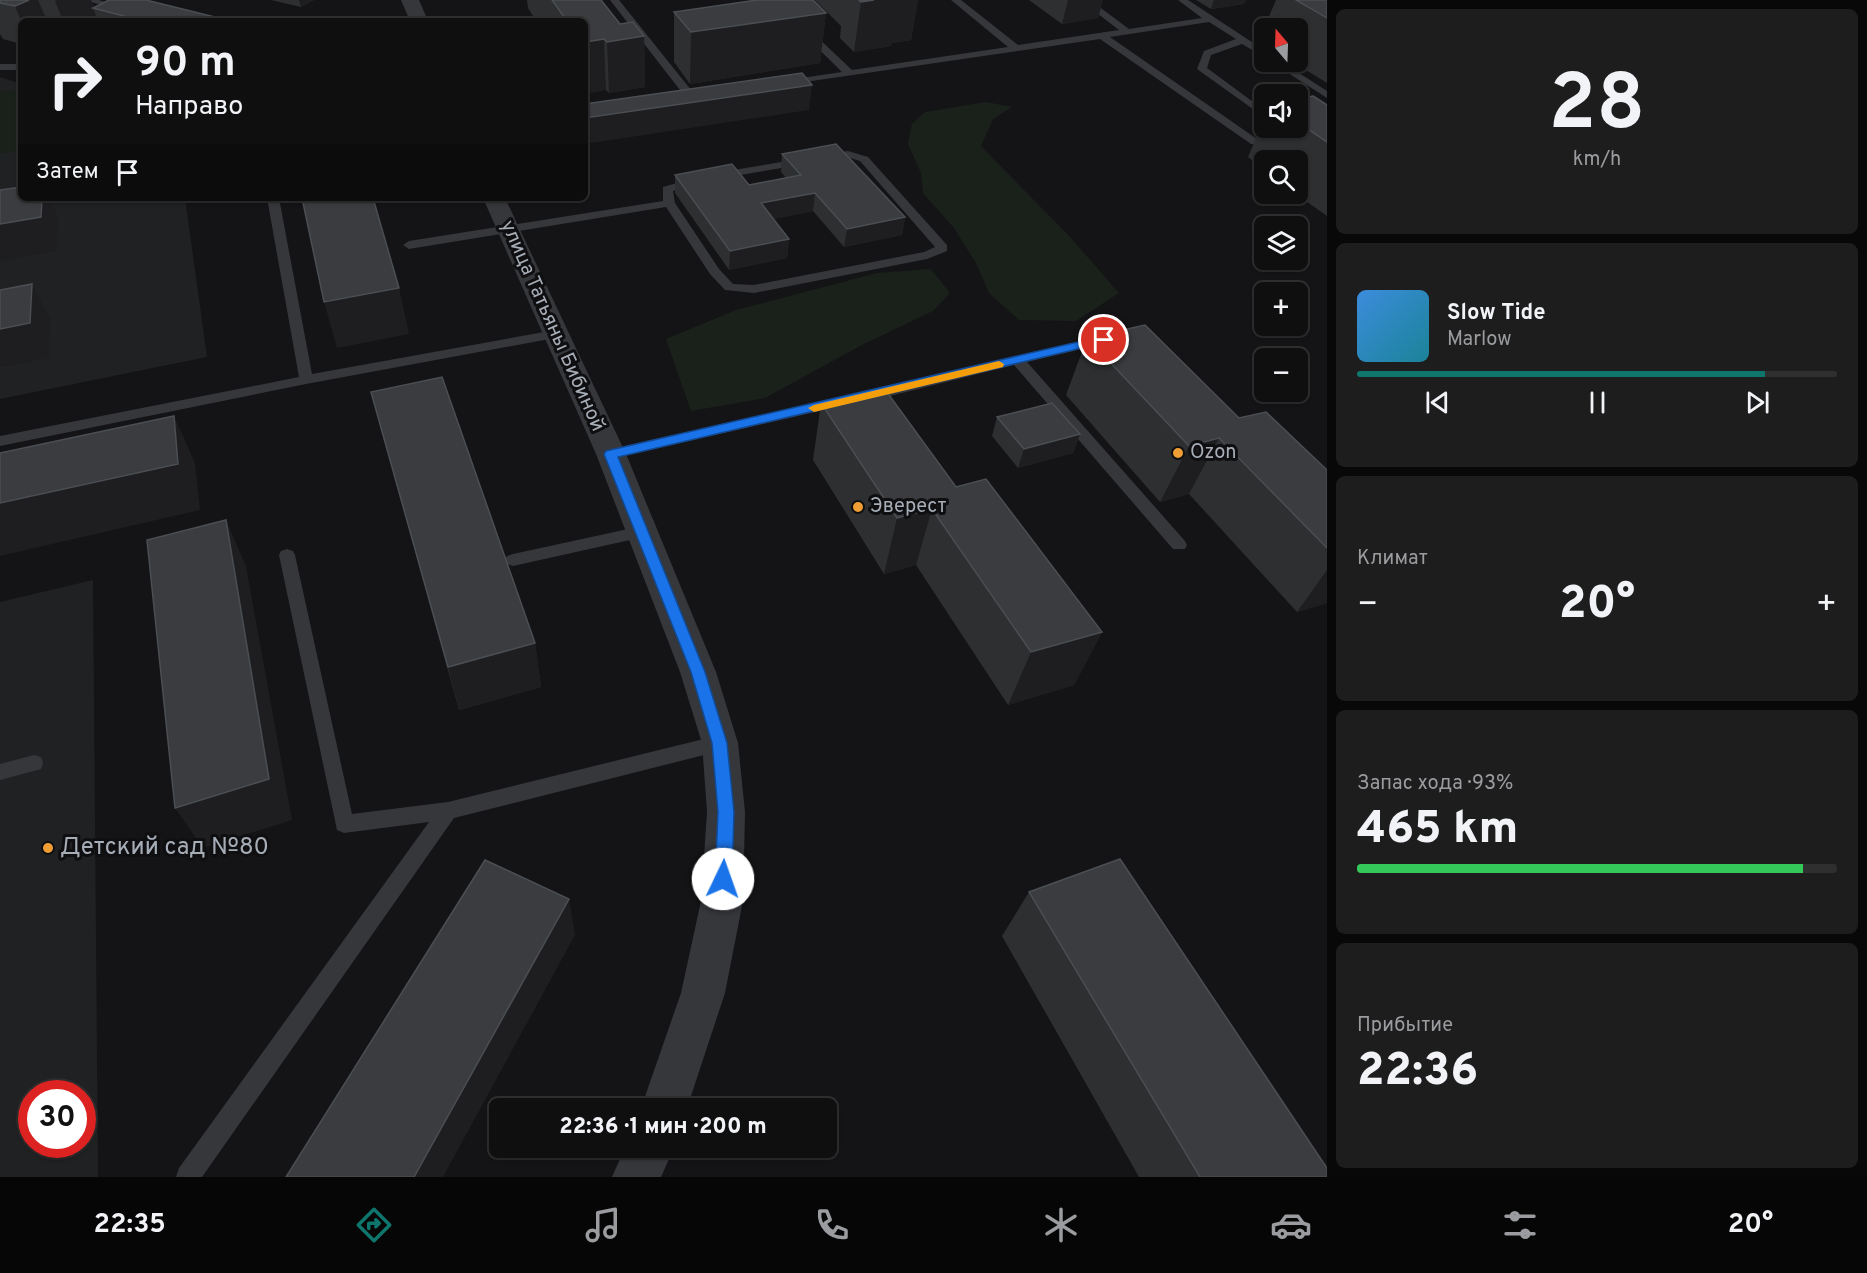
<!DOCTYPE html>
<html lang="ru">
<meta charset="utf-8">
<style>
body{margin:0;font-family:Overpass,sans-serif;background:#1d1d1e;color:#f1f3f6;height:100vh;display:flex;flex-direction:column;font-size:22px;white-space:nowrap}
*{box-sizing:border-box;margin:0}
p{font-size:20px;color:#9b9c9f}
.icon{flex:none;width:33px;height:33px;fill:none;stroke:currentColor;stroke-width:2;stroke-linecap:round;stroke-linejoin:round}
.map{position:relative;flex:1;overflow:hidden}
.side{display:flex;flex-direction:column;gap:9px;padding:9px;background:#080809;width:540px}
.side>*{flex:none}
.top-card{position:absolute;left:18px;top:18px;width:570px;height:183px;border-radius:9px;box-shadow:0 2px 4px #0004,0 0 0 2px #2f2f30;background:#0f0f10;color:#f1f3f6;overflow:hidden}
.needle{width:39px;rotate:341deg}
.controls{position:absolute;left:1254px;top:18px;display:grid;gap:12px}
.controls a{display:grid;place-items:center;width:54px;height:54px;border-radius:9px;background:#0f0f10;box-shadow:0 2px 4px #0004,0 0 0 2px #2f2f30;font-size:30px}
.speed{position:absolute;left:18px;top:1080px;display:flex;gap:12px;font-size:30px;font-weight:700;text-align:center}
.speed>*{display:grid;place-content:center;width:78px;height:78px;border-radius:50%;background:#0f0f10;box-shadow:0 2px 4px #0004,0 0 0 2px #2f2f30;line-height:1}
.speed .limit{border:9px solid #d22;background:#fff;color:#111}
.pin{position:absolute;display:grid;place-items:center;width:51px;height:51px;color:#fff;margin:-26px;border:3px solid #fff;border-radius:50%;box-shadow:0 2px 6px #0007}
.me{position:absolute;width:66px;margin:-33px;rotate:3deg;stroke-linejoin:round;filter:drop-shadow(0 0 4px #0008)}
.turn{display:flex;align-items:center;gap:21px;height:126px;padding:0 18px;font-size:27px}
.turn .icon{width:78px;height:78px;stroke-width:2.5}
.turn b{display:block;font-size:42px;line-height:51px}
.then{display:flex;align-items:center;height:57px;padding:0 18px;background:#0003;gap:12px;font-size:22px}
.big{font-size:45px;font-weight:800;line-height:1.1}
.side .widget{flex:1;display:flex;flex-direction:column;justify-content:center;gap:9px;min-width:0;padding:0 21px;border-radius:9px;background:#1d1d1e}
.side .dial{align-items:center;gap:0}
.dial b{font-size:78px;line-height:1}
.song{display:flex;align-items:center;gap:18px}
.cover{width:72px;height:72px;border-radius:9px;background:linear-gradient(135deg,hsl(210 70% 55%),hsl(190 70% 35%))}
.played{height:6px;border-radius:3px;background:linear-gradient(90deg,#0f766e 85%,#2f2f30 85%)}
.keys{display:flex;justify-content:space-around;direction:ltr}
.heat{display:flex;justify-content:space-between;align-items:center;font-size:33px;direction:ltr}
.charge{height:9px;border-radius:4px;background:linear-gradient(90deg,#34c759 93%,#2f2f30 0)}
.trip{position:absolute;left:489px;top:1098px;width:348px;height:60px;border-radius:9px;background:#0f0f10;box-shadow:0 2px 4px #0004,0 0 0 2px #2f2f30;font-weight:800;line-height:60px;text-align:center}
.dock{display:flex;height:96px;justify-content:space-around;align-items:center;background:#060606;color:#9b9c9f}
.dock .icon{width:42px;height:42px}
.dock .current{color:#0f766e}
.dock b{font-size:27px;color:#f1f3f6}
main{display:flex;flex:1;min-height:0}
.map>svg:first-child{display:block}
.built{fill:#202123;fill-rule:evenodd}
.green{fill:#1a211b}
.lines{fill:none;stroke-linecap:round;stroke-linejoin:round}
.service{fill:#35373b;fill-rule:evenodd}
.minor{fill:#35373b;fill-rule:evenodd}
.wall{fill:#2d2f31}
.shaded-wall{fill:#1e1e20}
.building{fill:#3a3c3f;stroke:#4b4e52;stroke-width:1.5}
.route{fill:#1a73e8;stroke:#114b97;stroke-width:1.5}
.slow{fill:#f59e0b}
.poi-dot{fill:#ee9e34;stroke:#0f0f11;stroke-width:2}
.labels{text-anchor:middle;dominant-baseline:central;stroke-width:6;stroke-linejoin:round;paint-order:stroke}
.street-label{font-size:20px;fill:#a6adb6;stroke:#0f0f11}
.poi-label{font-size:20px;fill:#a6adb6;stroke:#0f0f11;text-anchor:start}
.near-poi-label{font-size:24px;fill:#a6adb6;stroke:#0f0f11;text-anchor:start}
</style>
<main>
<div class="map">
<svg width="1327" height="1177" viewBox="0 0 1327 1177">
<rect width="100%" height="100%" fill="#141416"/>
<!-- built -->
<g class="built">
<path d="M0 77 21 84V198H185L207 357 0 399Z"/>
<path d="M93 580 98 1177H0V602ZM32 1094H82V1144H32Z"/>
</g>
<!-- green -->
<g class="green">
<path d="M21 89V151L0 154V92Z"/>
<path d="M986 102 1012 107 993 119 981 146 1071 238 1119 293 1076 321 1019 320 989 293 976 263 954 228 923 193 921 173 908 144 912 124 925 112Z"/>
<path d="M931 269 950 293 933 311 862 345 765 398 691 411 666 339 736 310 877 273Z"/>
</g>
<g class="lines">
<!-- service -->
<g class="service">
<path d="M85 0H99L128 9 123 12Z"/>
<path d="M610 0H619L695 95V99H687Z"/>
<path d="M769 0H778L852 70 1008 47 951 0H961L1018 45 1119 30 1080 0H1090L1129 29 1202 18 1178 0H1188L1264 50V57L1242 44 1211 55 1207 68 1264 110V117L1197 69 1204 51 1236 39 1209 22 1110 37 1257 139 1275 138 1280 141 1275 144H1251L1100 39 784 85V81L788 80 842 72Z"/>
<path d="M1271 62H1282L1327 91V98Z"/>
<rect x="0" y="64" width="21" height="6"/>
<path d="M848 151 868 157 947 245V251L927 259 754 293 725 290 710 274 666 207 409 249 403 245 409 241 663 201V187L709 174ZM847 157 860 161 935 247 924 252 754 285 733 284 719 269 675 203 673 191 710 180Z"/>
<path d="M267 198H279L312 374 555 330 562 334 555 338 306 384 0 446V436L299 377Z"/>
<path d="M1106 335 1113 339 1111 342 1027 362 1185 541 1187 545 1185 549H1173L1014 365 866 402 859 397 866 392Z"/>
<path d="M841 397 848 402 846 405 611 459 604 454 611 449Z"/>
<path d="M642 526 648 528 650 532 648 536 513 566 507 564 505 560 507 556 513 554Z"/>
<path d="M287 549 293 551 295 555 352 814 448 802 720 735 727 737 729 743 727 749 720 751 454 818 202 1177H176L179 1168 429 822 344 833 337 830 279 555 281 551Z"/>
<path d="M34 755 41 757 43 763 41 769 0 780V764Z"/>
</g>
<!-- minor -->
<g class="minor">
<path d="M401 0H419L428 21H410Z"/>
<path d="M483 198H505L626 454 716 672 738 743 745 812 743 901 725 993 687 1108H641L681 993 701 901 707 812 702 743 680 672 596 454Z"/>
<path d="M625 1148H674L661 1177H612Z"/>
</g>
</g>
<!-- wall -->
<g class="wall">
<path d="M0 0H91L94 7 231 21H21V44L3 39 0 34Z"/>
<path d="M271 0H314L301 7Z"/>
<path d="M527 0H601L620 24 644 36 645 87 609 93 606 90 585 21H536L528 8Z"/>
<path d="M815 0H918L911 40 892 43 891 46 854 52 840 38 841 26Z"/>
<path d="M1029 0H1103L1098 18 1062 24Z"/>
<path d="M1196 0H1246L1244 4 1211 9Z"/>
<path d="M1276 0H1327V83L1293 62H1298V28H1264V44L1259 40Z"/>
<path d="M674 12 826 13 820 63 690 84 674 62Z"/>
<path d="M1298 99 1327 105V216L1296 194H1298V160H1264V170L1248 157 1264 119V128H1298Z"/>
<path d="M782 154 905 217 902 235 844 247 813 211 773 219 789 239 787 258 729 270 675 193V175L749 185 786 178 781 172Z"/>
<path d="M1087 338 1239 418 1327 470V603L1297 612 1189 494 1160 502 1066 395Z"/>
<path d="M371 392 535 643 541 687 459 710Z"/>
<path d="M821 403 956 487 1102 632 1074 685 1008 705 916 565 884 574 813 460Z"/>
<path d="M997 417 1080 434 1073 453 1018 468 992 436Z"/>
<path d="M1029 892 1327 1177H1139L1002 936Z"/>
</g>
<!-- shaded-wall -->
<g class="shaded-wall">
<path d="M29 0H38L47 21H21L15 6Z"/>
<path d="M57 0H91L95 9 93 8 98 21H63L55 1Z"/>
<path d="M299 0H314L301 7Z"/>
<path d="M874 0H918L911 40 892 43 891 46 854 52 861 2Z"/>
<path d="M1068 0H1103L1098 18 1062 24Z"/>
<path d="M1214 0H1246L1244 4 1211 9Z"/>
<path d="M826 13 820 63 690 84 691 32Z"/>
<path d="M644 36 645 87 609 93 607 42Z"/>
<path d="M604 39 606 90 585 94V42Z"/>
<path d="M812 85 809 110 585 144V118Z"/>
<path d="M815 193 813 211 760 222 761 203Z"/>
<path d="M42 198H49L58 217 57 251 0 261V224Z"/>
<path d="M905 217 902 235 844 247 847 229Z"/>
<path d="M789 239 787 258 729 270 730 251Z"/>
<path d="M32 284 50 319 49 358 0 367V329Z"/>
<path d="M399 288 409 334 337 348 324 302Z"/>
<path d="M174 416 195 463 200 510 0 556V503Z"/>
<path d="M1080 434 1073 453 1018 468 1024 449Z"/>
<path d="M1219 438 1189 494 1160 502 1189 446Z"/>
<path d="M932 509 916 565 884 574 897 518Z"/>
<path d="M226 520 246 566 292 820 203 848 175 808Z"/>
<path d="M1327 570V603L1297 612Z"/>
<path d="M1102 632 1074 685 1008 705 1031 652Z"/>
<path d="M535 643 541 687 459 710 448 667Z"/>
<path d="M569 899 575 935 443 1177H414Z"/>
</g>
<!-- building -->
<g class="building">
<path d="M0 0H29L15 6 0 3Z"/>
<path d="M109 0H146L231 21H143L93 8Z"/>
<path d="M552 0H601L620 24 633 22 644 36 607 42 604 39 585 42V21H567Z"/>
<path d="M757 0H813L826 13 691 32 674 12Z"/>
<path d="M859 0H874L861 2Z"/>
<path d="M1296 0H1327V18Z"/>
<path d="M802 73 812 85 585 118V104Z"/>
<path d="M1313 96 1327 105V142L1298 122V99Z"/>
<path d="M836 144 905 217 847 229 815 193 761 203 789 239 730 251 675 175 732 164 749 185 801 175 782 154Z"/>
<path d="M21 187V198H42L41 217 0 224V190Z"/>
<path d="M302 198H373L399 288 324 302Z"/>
<path d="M32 284 30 323 0 329V290Z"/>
<path d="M1145 325 1239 418 1266 412 1327 470V548L1219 438 1189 446 1087 338Z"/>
<path d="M442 377 535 643 448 667 371 392Z"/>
<path d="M884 388 956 487 986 479 1102 632 1031 652 932 509 897 518 821 403Z"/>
<path d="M1052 403 1080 434 1024 449 997 417Z"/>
<path d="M174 416 178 464 0 503V453Z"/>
<path d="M226 520 269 779 175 808 147 540Z"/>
<path d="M1120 859 1327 1168V1177H1200L1029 892Z"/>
<path d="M485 860 569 899 414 1177H286Z"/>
</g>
<!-- route -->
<path class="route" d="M1104 336 1108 337V342L618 457 705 672 727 743 734 812 732 879 729 885 723 887 717 885 715 879 718 812 712 743 691 672 604 454 606 451Z"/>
<!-- slow -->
<path class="slow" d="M999 361 1004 364 1003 367 814 412 808 408 814 405Z"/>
<!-- markers -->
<g class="poi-dot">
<circle cx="1178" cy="453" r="6"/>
<circle cx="858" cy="507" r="6"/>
<circle cx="48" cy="848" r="6"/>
</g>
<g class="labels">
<!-- street labels -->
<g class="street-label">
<text transform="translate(552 326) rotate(66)">улица Татьяны Бибиной</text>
</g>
<!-- poi labels -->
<g class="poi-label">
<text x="1190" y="453">Ozon</text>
<text x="870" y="507">Эверест</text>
</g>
<!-- near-poi labels -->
<g class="near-poi-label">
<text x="60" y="848">Детский сад №80</text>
</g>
</g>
</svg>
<div class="controls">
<a><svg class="needle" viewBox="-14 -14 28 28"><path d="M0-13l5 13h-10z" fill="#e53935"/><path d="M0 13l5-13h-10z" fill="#9b9c9f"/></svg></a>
<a><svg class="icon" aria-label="sound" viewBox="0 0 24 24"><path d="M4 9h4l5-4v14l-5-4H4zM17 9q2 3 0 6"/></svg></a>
<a><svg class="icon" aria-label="search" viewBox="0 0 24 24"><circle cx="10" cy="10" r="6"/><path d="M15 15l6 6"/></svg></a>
<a><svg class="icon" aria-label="layers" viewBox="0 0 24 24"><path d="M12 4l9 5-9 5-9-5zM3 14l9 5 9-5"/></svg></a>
<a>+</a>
<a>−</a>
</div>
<div class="speed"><div class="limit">30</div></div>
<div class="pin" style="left:1104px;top:340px;background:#d93025"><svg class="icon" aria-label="arrive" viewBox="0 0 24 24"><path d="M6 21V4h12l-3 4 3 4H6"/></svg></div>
<svg class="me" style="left:723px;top:879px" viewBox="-20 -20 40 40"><circle r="19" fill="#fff"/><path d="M0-13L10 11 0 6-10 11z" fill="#1a73e8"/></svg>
<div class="trip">22:36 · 1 мин · 200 m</div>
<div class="top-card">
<div class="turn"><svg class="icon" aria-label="right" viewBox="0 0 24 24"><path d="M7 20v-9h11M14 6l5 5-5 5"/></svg><div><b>90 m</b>Направо</div></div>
<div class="then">Затем<svg class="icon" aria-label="arrive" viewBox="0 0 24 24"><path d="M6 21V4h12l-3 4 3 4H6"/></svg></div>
</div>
</div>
<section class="side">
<div class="widget dial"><b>28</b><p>km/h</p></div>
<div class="widget">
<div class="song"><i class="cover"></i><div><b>Slow Tide</b><p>Marlow</p></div></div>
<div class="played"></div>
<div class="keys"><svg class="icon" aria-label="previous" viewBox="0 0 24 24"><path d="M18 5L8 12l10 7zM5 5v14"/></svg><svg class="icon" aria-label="pause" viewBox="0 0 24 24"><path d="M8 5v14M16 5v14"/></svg><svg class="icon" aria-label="next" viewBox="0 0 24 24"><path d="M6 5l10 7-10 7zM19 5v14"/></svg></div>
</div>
<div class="widget"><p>Климат</p>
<div class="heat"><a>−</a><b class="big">20°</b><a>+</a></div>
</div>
<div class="widget"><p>Запас хода · 93%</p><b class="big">465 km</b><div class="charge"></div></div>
<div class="widget"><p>Прибытие</p><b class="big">22:36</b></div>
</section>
</main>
<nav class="dock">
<b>22:35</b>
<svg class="icon current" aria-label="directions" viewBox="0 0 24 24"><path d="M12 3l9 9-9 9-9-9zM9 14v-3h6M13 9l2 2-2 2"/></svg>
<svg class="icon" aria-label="music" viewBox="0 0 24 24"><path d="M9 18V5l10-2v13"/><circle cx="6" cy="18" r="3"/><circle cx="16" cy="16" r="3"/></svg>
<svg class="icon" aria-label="phone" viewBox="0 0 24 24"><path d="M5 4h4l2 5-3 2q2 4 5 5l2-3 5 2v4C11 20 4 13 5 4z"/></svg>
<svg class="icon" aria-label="climate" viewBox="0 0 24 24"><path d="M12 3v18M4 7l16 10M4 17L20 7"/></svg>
<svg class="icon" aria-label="car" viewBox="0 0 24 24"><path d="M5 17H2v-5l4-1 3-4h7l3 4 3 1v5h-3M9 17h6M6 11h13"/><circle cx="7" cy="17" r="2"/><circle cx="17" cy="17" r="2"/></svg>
<svg class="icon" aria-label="filters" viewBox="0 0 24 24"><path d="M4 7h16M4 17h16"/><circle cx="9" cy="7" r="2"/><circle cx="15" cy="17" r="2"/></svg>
<b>20°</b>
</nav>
